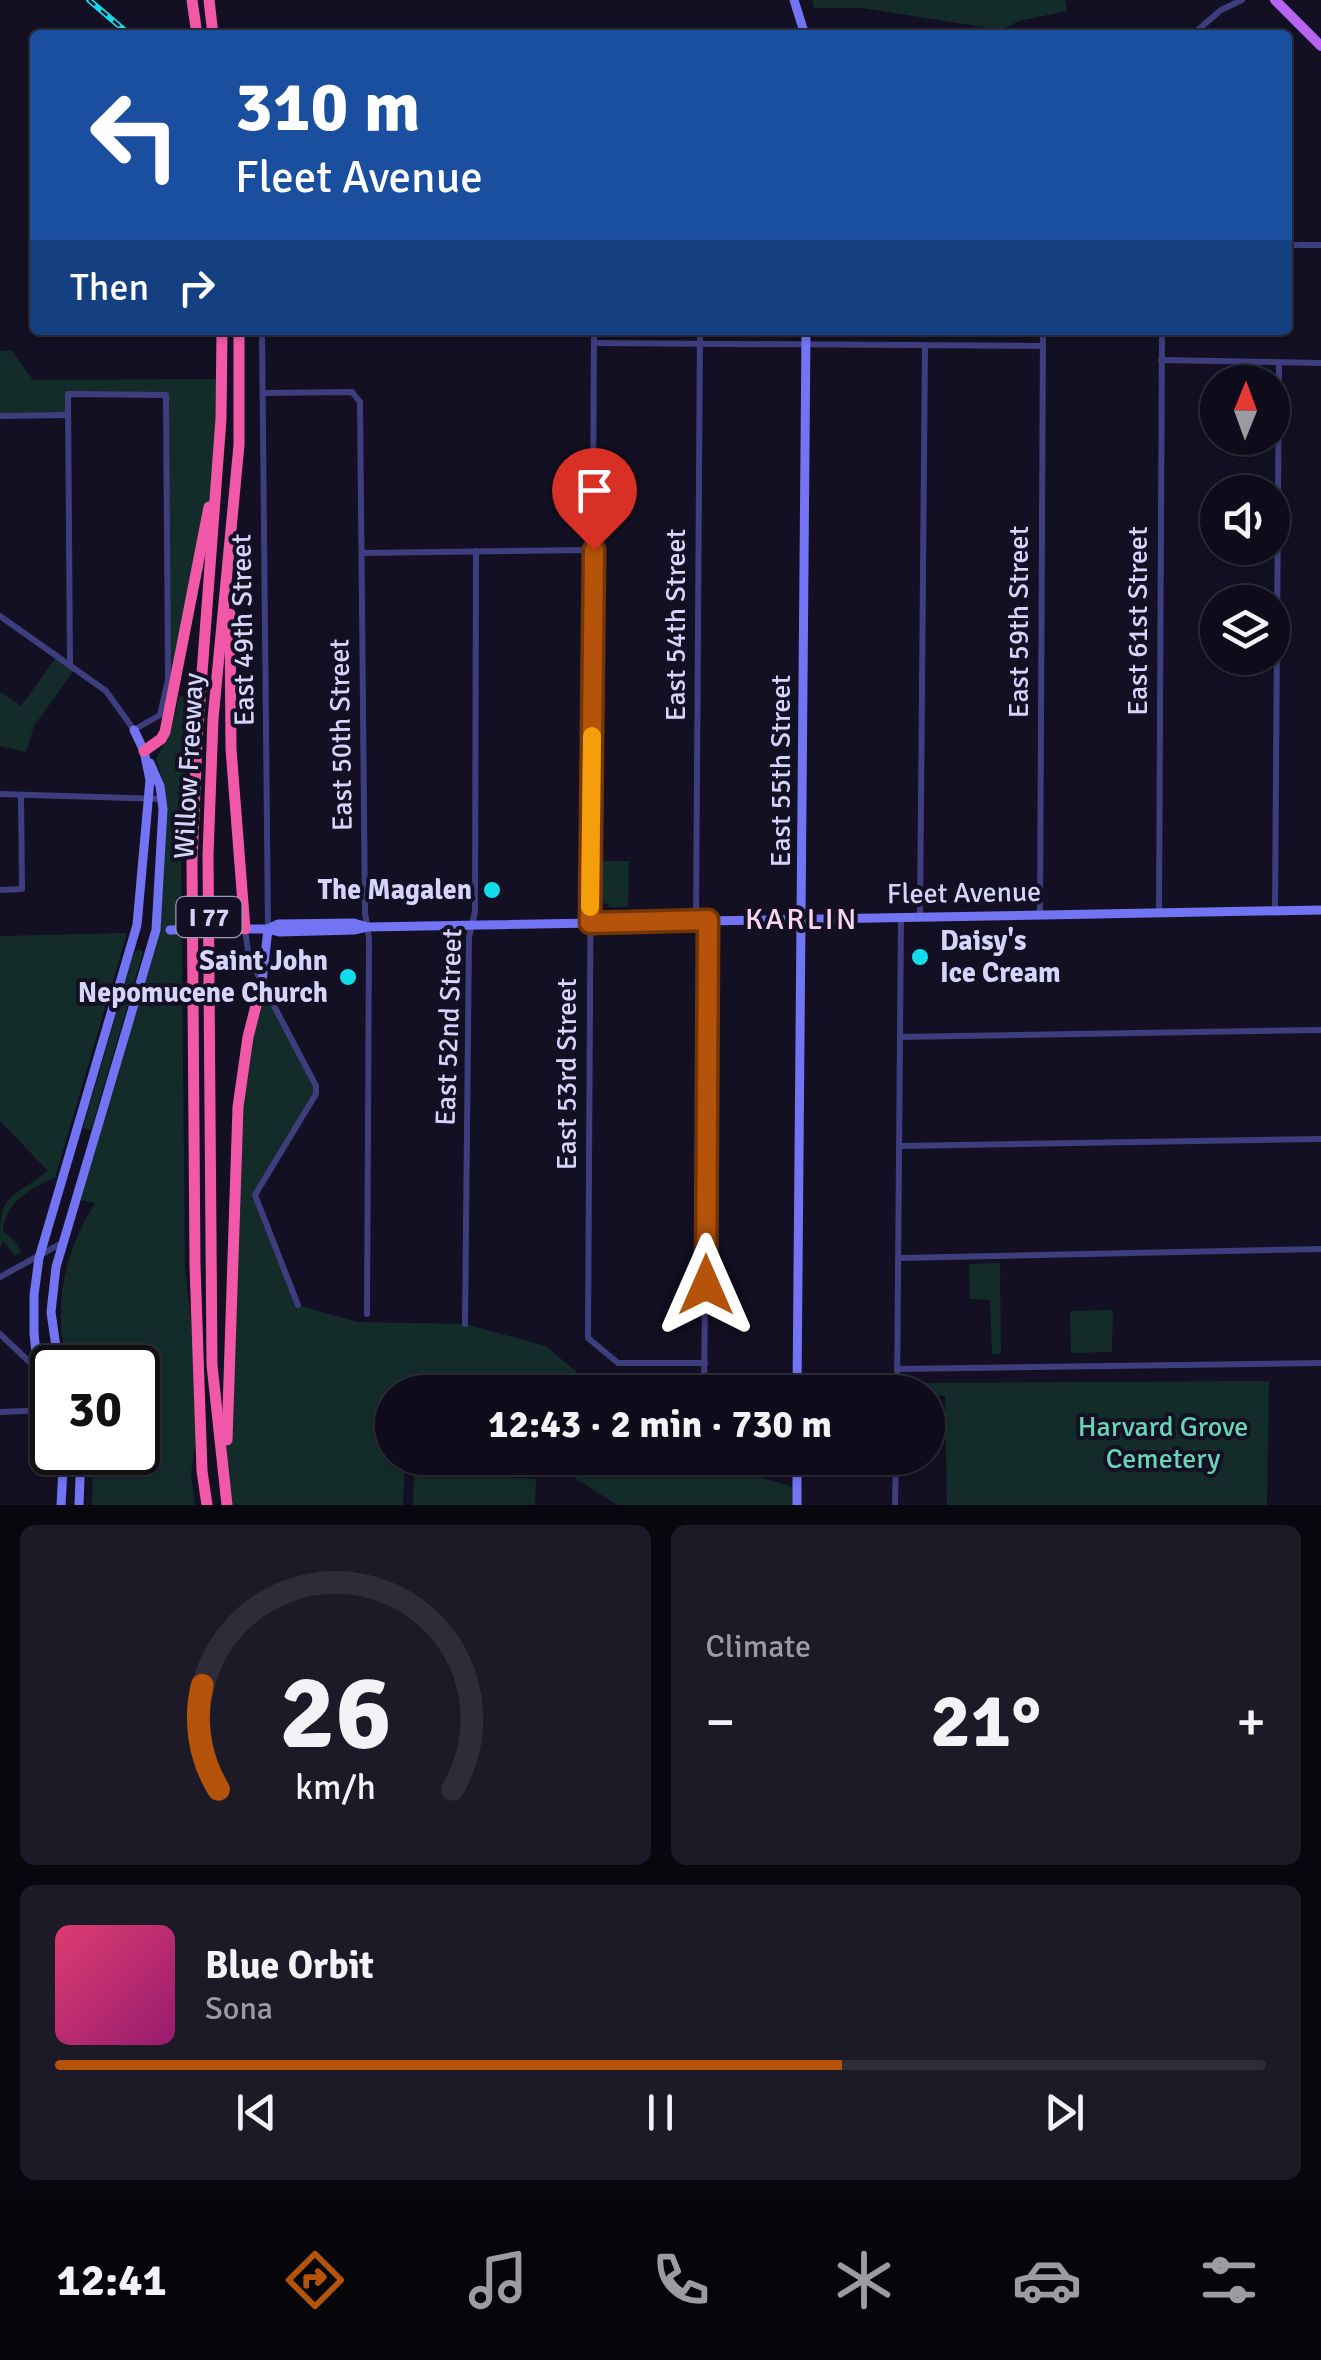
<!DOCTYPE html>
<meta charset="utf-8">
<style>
body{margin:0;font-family:Signika,sans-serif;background:#1c1a27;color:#f1f3f6;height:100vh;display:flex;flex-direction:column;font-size:38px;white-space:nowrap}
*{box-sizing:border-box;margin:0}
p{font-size:32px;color:#9b9ba2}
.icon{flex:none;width:55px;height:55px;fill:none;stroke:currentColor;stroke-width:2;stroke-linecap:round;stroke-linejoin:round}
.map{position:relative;height:1505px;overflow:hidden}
.sheet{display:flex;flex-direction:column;gap:20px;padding:20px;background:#08070e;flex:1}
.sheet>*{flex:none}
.top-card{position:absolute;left:30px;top:30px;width:1262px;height:305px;border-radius:10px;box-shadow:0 2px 8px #0004,0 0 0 2px #2e2c39;background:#1a4fa0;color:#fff;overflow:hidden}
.needle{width:65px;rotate:1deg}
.fabs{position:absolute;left:1200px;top:365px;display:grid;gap:20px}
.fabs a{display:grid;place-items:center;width:90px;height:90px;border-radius:50%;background:#0e0c1a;box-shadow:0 2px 8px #0004,0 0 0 2px #2e2c39;font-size:50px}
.speed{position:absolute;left:30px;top:1345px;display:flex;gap:20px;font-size:50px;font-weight:700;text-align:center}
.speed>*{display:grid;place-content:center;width:130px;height:130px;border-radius:50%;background:#0e0c1a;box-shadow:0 2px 8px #0004,0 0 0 2px #2e2c39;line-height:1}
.speed .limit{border:5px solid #111;border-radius:15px;background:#fff;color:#111}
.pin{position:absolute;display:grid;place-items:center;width:85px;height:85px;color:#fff;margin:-102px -42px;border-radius:50% 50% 50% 0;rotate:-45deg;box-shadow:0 0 10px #0007}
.pin .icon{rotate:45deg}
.me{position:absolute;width:110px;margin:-55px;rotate:0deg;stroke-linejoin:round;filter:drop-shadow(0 0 8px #0008)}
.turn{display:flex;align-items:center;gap:35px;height:210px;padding:0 40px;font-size:45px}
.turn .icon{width:130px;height:130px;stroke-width:2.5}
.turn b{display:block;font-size:70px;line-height:85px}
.then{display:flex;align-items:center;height:95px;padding:0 40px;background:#0003;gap:20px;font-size:38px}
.big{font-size:75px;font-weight:700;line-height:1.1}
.sheet .card{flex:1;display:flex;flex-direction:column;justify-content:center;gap:15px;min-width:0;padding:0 35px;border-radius:15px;background:#1c1a27}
.sheet .dial{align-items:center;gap:0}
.dial svg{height:260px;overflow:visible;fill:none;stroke:#2e2c39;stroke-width:7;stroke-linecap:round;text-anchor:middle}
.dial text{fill:#f1f3f6;stroke:none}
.song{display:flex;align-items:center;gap:30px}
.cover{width:120px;height:120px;border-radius:15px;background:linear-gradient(135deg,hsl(340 70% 55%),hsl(320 70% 35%))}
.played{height:10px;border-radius:5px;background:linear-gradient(90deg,#b45309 65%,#2e2c39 65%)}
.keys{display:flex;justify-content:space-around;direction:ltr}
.heat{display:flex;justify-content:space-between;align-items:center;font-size:55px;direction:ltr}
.sheet .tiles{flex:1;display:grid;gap:20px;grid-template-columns:1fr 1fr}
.card:last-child{grid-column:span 2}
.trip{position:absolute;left:375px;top:1375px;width:570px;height:100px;border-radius:50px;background:#0e0c1a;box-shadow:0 2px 8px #0004,0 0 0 2px #2e2c39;font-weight:700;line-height:100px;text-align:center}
.dock{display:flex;height:160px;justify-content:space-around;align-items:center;background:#06050a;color:#9b9ba2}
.dock .icon{width:70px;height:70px}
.dock .selected{color:#b45309}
.dock b{font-size:45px;color:#f1f3f6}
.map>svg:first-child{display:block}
.green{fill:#132c2a}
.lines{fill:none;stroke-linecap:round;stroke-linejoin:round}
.street{stroke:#3e3e7e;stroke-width:6}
.secondary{stroke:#7274f4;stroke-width:9}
.primary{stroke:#b864f3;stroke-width:10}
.highway{stroke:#f258a8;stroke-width:11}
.rail-casing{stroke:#12dcea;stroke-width:6}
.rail{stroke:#121022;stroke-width:2.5;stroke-dasharray:8;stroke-linecap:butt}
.secondary-bridge{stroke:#7274f4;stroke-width:9}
.route-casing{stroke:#753606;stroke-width:25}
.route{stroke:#b45309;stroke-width:18}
.slow{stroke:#f59e0b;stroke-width:18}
.poi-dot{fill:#12dcea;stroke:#121022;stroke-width:4}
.labels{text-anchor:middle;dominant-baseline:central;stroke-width:8;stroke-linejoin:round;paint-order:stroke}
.shield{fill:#121022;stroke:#9c99bb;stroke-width:2.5}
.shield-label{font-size:25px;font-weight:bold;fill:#d7d4fc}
.street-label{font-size:28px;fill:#d7d4fc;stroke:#121022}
.poi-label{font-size:28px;font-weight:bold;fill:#d7d4fc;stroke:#121022;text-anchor:end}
.park-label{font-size:28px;fill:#66d6b6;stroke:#121022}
.neighbourhood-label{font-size:30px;letter-spacing:2.5px;fill:#fcd6ef;stroke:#121022}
</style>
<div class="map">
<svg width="1321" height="1505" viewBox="0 0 1321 1505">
<rect width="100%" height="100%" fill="#121022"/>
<!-- green -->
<g class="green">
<path d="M812 0H1065L1067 11 1019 21 1001 30 863 8H814Z"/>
<path d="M0 351H12L33 380 222 379 216 468 177 681 168 680 166 395 68 394V415L0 416Z"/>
<path d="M57 656 75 669 34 726 26 752 0 746V692L21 706Z"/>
<path d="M179 696 190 698 181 861 185 1266 200 1409 191 1474 195 1505H92L93 1453 138 1452V1368H68C52 1308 63 1255 95 1203L76 1199 153 943 163 781 156 759 171 731Z"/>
<path d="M598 861H629L628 907H609L608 904 598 902Z"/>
<path d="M127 933 55 1178C32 1187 4 1203 3 1231L17 1243 21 1252 15 1256 3 1241 0 1249C0 1192 5 1203 48 1171L0 1121V936Z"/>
<path d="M138 949 143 952 91 1130 83 1128 133 956Z"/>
<path d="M262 982 316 1094 255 1195 298 1305 357 1322 465 1324 546 1346 600 1392H392V1458H694L797 1488V1505H617L570 1475 405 1462 403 1505H227V1412L238 1107Z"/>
<path d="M1000 1263 1001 1354H992L990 1300 970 1299 969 1264Z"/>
<path d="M1113 1310 1112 1352 1071 1353 1070 1311Z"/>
<path d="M1269 1381 1267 1505H947L945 1396 905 1392V1383Z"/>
<path d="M414 1471 536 1479 535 1505H413Z"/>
</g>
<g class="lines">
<!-- street -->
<g class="street">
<path d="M1192 35 1221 10 1242 0"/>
<path d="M1288 245H1321"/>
<path d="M262 330 268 929"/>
<path d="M594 330 588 1338 618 1363H705"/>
<path d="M594 343 1043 346"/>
<path d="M1161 360 1321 363"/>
<path d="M263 393 352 392 360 402 365 913 369 939 367 1314"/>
<path d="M0 416 68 415"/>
<path d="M362 553 594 550"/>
<path d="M0 616 106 691 134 730 160 715 168 680 166 395 68 394 70 666"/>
<path d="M0 794 162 799"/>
<path d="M0 890 22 889 21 795"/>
<path d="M1275 911 1279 362"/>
<path d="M1159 913 1162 330"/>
<path d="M1040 915 1043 330"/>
<path d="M920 916 925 345"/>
<path d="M696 921 700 330"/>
<path d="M245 929 249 958 316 1086V1094L255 1195 298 1305"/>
<path d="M900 1037 1321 1030"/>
<path d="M900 1146 1321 1139"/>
<path d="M899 1258 1321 1249"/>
<path d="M0 1277 62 1243"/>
<path d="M465 1324 469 937 475 912 476 551"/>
<path d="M0 1334 39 1371"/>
<path d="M897 1369 1321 1363"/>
<path d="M704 1392 709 921"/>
<path d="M897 1392 901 918"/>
<path d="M0 1412 52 1410"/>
<path d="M797 1466 896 1464"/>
<path d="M895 1505 896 1458"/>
</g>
<!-- secondary -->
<g class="secondary">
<path d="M794 0 805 35"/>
<path d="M234 929H268L279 932 354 930 367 927 1321 910"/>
<path d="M268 929 278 924 354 923 364 926"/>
<path d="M262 982 268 929"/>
<path d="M59 1368 51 1312 56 1267 156 930 163 809 160 786 150 763"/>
<path d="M797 1392 806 330"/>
<path d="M52 1410 36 1353 34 1333V1295L39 1258 137 925 150 780 144 751 134 730"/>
<path d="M61 1505 64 1452"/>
<path d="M79 1505 81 1452"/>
<path d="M797 1505V1458"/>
</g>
<!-- primary -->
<path class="primary" d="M1275 0 1321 46"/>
<!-- highway -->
<g class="highway">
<path d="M192 0 197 35"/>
<path d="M209 0 213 35"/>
<path d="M230 614 231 749 245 929"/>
<path d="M144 751 161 739 165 732 209 507"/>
<path d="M227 1440 238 1107 248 1037 262 982"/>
<path d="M207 1505 202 1471 195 1266 192 862 197 740 221 419 222 330"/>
<path d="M227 1505 212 1365 208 855 213 719 239 445V330"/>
</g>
<!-- rail casing -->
<g class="rail-casing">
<path id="rail" d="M89 0 130 35"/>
</g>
<!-- rail -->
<use href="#rail" class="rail"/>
<!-- secondary-bridge -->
<path class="secondary-bridge" d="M170 930 234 929"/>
</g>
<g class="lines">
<!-- route casing -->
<g class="route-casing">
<path id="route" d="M594 550 590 923 708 920 706 1285"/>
</g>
<!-- route -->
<use href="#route" class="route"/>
<!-- slow -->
<path class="slow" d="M590 907 592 736"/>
</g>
<!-- markers -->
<g class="poi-dot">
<circle cx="492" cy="890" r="10"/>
<circle cx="920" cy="957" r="10"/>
<circle cx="348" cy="977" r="10"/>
</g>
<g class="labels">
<!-- shield labels -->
<rect class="shield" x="176.5" y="897" width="65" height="40" rx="8"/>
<g class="shield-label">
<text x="209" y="917">I 77</text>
</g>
<!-- street labels -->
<g class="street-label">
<text transform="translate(1138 621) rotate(-90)">East 61st Street</text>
<text transform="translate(1019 622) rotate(-90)">East 59th Street</text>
<text transform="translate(676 625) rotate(-90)">East 54th Street</text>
<text transform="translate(243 630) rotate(-91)">East 49th Street</text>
<text transform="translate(341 735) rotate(-91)">East 50th Street</text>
<text transform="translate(189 766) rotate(-87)">Willow Freeway</text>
<text transform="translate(781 771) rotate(-90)">East 55th Street</text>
<text transform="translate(964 893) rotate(-1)">Fleet Avenue</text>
<text transform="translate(449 1027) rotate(-88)">East 52nd Street</text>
<text transform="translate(567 1074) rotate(-90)">East 53rd Street</text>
</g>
<!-- poi labels -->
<g class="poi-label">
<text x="472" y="890">The Magalen</text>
<text x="940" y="941" text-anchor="start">Daisy's<tspan x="940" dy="32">Ice Cream</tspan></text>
<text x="328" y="961">Saint John<tspan x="328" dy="32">Nepomucene Church</tspan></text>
</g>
<!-- park labels -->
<g class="park-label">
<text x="1163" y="1427">Harvard Grove<tspan x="1163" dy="32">Cemetery</tspan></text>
</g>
<!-- neighbourhood labels -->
<g class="neighbourhood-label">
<text x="802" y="919">KARLIN</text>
</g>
</g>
</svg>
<div class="fabs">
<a><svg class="needle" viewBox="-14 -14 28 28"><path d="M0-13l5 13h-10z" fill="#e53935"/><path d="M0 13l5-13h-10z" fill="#9b9ba2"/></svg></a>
<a><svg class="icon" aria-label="sound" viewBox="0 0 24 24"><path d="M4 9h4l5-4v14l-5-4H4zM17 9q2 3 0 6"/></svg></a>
<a><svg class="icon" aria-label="layers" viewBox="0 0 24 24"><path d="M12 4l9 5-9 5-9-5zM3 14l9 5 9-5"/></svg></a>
</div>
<div class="speed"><div class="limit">30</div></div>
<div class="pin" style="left:594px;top:550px;background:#d93025"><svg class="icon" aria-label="arrive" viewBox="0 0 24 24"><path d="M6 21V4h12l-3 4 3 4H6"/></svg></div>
<svg class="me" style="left:706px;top:1285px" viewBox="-20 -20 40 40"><path d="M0-17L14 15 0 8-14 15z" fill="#b45309" stroke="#fff" stroke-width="4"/></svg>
<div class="trip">12:43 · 2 min · 730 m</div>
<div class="top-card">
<div class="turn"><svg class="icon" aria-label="left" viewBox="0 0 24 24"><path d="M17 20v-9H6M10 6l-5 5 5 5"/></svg><div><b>310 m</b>Fleet Avenue</div></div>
<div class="then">Then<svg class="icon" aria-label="right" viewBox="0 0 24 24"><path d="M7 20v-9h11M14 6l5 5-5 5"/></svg></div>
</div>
</div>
<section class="sheet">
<div class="tiles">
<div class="card dial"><svg viewBox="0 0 100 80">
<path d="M14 69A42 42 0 1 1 86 69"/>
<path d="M14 69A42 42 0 0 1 9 37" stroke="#b45309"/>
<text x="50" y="56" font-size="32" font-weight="700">26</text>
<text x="50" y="72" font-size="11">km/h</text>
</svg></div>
<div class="card"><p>Climate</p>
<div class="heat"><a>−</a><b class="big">21°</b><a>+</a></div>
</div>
<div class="card">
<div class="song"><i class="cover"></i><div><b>Blue Orbit</b><p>Sona</p></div></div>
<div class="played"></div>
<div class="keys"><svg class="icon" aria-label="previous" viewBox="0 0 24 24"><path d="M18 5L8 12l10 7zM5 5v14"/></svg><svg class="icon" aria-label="pause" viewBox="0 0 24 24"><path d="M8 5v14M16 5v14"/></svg><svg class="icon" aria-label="next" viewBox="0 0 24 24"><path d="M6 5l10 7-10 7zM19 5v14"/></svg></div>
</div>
</div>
</section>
<nav class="dock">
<b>12:41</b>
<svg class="icon selected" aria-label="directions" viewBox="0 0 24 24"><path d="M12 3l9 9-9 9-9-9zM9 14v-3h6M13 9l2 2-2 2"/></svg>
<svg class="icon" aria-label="music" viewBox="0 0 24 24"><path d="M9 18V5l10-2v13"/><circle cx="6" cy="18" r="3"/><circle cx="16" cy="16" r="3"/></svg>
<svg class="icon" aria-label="phone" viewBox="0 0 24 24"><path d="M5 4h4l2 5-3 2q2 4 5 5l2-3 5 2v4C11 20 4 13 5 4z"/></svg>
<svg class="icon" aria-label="climate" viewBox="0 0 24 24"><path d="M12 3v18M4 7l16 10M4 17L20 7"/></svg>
<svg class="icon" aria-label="car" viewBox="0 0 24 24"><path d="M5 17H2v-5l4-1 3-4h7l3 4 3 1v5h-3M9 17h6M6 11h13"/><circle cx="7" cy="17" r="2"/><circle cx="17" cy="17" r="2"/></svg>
<svg class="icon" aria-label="filters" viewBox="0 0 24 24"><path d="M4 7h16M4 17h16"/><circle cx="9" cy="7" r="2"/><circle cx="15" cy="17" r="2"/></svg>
</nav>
